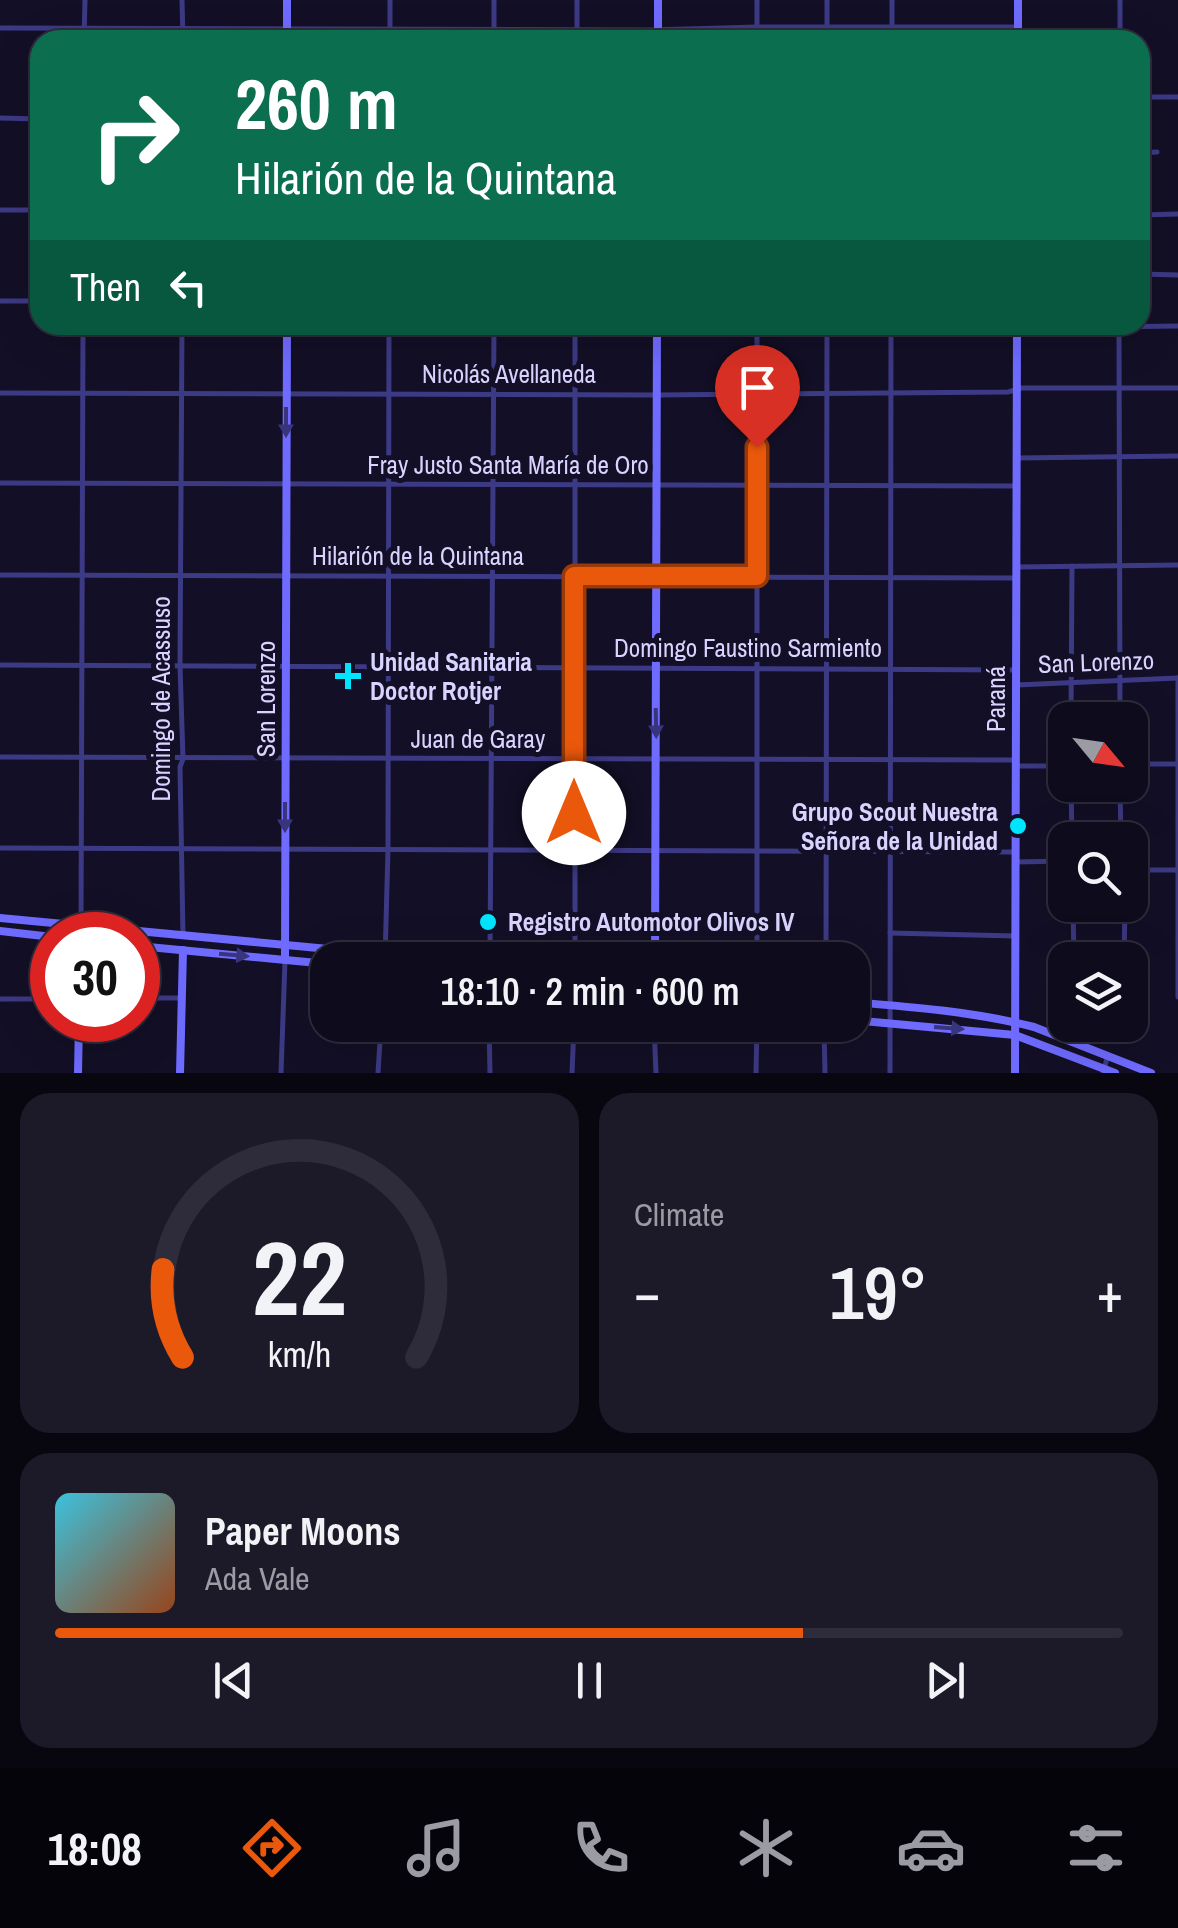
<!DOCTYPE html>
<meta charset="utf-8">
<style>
body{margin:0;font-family:"Archivo Narrow",sans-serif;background:#1c1929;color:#f1f3f6;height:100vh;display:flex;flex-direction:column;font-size:38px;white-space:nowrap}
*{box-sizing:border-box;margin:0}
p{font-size:32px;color:#9b9ba3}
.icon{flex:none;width:55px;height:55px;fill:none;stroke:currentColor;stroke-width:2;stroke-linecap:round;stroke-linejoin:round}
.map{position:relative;height:1073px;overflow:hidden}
.sheet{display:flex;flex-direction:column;gap:20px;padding:20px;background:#08060f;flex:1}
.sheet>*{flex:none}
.top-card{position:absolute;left:30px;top:30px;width:1120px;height:305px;border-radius:30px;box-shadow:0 10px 40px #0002,0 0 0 2px #2e2b3b;background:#0b6e4f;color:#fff;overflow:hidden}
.needle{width:65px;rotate:119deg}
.fabs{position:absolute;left:1048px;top:702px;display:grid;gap:20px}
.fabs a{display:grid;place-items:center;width:100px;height:100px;border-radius:20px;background:#0e0b1c;box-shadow:0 10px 40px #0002,0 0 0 2px #2e2b3b;font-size:50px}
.speed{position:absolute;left:30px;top:912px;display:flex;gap:20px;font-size:50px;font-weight:700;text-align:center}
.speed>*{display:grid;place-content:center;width:130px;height:130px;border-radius:50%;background:#0e0b1c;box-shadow:0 10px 40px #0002,0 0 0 2px #2e2b3b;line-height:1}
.speed .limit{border:15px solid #d22;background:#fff;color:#111}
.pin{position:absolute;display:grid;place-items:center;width:85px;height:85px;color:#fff;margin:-102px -42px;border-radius:50% 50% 50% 0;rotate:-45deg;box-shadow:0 0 10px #0007}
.pin .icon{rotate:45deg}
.me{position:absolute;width:110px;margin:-55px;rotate:0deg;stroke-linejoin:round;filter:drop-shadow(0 0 8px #0008)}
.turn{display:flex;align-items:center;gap:35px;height:210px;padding:0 40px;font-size:45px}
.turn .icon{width:130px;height:130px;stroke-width:2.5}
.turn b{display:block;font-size:70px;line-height:85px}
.then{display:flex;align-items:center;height:95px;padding:0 40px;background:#0003;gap:20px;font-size:38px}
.big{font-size:75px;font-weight:600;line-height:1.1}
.sheet .card{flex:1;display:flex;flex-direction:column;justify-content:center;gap:15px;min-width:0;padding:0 35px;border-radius:30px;background:#1c1929}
.sheet .dial{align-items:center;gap:0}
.dial svg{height:260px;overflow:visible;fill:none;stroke:#2e2b3b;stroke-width:7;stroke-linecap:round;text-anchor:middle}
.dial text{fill:#f1f3f6;stroke:none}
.song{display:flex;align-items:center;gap:30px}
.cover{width:120px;height:120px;border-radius:15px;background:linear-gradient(135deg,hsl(190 70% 55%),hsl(20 70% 35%))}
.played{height:10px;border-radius:5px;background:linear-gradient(90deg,#ea580c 70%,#2e2b3b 70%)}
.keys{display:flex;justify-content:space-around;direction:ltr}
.heat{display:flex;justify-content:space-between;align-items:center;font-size:55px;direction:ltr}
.sheet .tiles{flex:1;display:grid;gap:20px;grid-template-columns:1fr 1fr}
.card:last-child{grid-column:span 2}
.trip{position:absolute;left:310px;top:942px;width:560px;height:100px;border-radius:30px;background:#0e0b1c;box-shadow:0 10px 40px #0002,0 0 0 2px #2e2b3b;font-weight:600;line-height:100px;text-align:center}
.tab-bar{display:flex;height:160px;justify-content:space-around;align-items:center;background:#06040b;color:#9b9ba3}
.tab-bar .icon{width:70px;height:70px}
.tab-bar .selected{color:#ea580c}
.tab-bar b{font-size:45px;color:#f1f3f6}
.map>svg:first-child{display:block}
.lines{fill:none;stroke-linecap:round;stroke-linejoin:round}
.street{stroke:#3d3a85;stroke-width:5}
.secondary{stroke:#6f6bff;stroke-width:8}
.oneway{fill:#38347d}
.route-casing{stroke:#983908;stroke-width:25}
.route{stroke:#ea580c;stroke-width:18}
.poi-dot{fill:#00e5ff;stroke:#130f26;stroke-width:4}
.labels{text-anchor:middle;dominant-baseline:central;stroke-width:10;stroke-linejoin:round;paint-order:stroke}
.street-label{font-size:25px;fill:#d9d4ff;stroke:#130f26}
.poi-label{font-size:25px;font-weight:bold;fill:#d9d4ff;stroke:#130f26;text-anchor:start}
</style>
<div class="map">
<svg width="1178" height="1073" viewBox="0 0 1178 1073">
<rect width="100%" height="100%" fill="#130f26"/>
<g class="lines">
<!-- street -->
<g class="street">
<path d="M182 0 183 40"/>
<path d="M577 0V40"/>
<path d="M0 28 650 30 757 27H1017"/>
<path d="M1120 37V0"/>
<path d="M1018 38 1120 37"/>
<path d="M84 40 85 0"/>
<path d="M390 40V0"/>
<path d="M494 40V0"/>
<path d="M757 40V0"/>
<path d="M827 40V0"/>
<path d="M892 40V0"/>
<path d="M1140 97H1178"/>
<path d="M0 118 40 119"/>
<path d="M1140 153 1157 152"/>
<path d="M0 210H40"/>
<path d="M1140 215 1178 214"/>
<path d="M1140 274 1178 275"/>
<path d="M0 301H40"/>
<path d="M182 325 180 666 183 759 180 767 183 936"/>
<path d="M1119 325 1120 720"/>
<path d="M1017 328 1178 326"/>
<path d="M0 393 657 395 1008 392 1022 388H1178"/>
<path d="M1017 458 1178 456"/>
<path d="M0 483 1017 486"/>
<path d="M1017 567 1178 565"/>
<path d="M0 575 1017 578"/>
<path d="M0 665 1016 670"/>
<path d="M1178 678V997"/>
<path d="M1016 685 1178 678"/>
<path d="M1071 720 1072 566"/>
<path d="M0 757 1016 760"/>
<path d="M1130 764H1177"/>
<path d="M1016 766H1065"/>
<path d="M1071 785 1072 840"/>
<path d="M1120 785 1121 840"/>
<path d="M0 848 1016 852"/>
<path d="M1016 862 1065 861"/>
<path d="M1130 867 1147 870H1178"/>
<path d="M1073 905 1074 960"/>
<path d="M81 927 83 325"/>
<path d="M890 933 1016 936"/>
<path d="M385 960 388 849 389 325"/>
<path d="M490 960 494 325"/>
<path d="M575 960V325"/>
<path d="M757 960V325"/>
<path d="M826 960 827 325"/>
<path d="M1124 960 1125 905"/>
<path d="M1130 985 1132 990 1130 996"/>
<path d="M138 998H182"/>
<path d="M0 999H52"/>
<path d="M489 1025 490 1073"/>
<path d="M654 1025 656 1073"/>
<path d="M824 1025 825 1073"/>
<path d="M1074 1025 1075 1042"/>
<path d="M281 1073 285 961"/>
<path d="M378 1073 381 1025"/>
<path d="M572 1073 574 1025"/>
<path d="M756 1073 757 1025"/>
<path d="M890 1073 891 325"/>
<path d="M1103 1073 1108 1055"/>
</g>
<!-- secondary -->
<g class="secondary">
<path d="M287 40V0"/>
<path d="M658 40V0"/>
<path d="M1018 40V0"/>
<path d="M0 918 446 960"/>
<path d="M0 931 52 937"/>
<path d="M138 946 328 964"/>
<path d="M285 960 287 325"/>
<path d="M655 960 657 325"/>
<path d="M852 1002C913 1007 975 1012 1034 1027L1151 1073"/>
<path d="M852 1020 1015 1035 1115 1073"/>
<path d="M78 1073 79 1020"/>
<path d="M180 1073 183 950"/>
<path d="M1015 1073 1017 325"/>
</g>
</g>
<!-- one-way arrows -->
<defs><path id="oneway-solid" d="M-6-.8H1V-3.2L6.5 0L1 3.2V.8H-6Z" transform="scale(2.5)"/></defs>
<g class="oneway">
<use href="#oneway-solid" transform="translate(286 422) rotate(90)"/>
<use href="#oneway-solid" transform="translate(656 723) rotate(89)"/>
<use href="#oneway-solid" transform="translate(285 817) rotate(90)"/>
<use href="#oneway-solid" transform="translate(234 955) rotate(5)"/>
<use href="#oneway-solid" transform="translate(949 1028) rotate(4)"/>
</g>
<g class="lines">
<!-- route casing -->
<g class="route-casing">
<path id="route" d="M574 813V576H757V447"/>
</g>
<!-- route -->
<use href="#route" class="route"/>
</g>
<!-- markers -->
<g class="poi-dot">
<path d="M343 661h10v10h10v10h-10v10h-10v-10h-10v-10h10z"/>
<circle cx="1018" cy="826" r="10"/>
<circle cx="488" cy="922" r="10"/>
</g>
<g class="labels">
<!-- street labels -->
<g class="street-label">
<text x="509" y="374">Nicolás Avellaneda</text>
<text x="508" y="465">Fray Justo Santa María de Oro</text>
<text x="418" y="556">Hilarión de la Quintana</text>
<text x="748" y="648">Domingo Faustino Sarmiento</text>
<text transform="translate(1096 662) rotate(-2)">San Lorenzo</text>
<text transform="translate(161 699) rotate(-90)">Domingo de Acassuso</text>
<text transform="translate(266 699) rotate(-90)">San Lorenzo</text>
<text transform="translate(996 699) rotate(-90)">Paraná</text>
<text x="478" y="739">Juan de Garay</text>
</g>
<!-- poi labels -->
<g class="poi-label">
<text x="370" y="662">Unidad Sanitaria<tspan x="370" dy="29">Doctor Rotjer</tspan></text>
<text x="998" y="812" text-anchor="end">Grupo Scout Nuestra<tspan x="998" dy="29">Señora de la Unidad</tspan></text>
<text x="508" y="922">Registro Automotor Olivos IV</text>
</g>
</g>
</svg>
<div class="fabs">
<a><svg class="needle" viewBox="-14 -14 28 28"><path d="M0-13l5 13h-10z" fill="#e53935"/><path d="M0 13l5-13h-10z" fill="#9b9ba3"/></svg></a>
<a><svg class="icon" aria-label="search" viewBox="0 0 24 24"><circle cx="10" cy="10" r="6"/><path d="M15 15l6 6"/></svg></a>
<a><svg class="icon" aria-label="layers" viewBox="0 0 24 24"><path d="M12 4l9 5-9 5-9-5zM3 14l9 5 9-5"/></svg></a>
</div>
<div class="speed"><div class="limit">30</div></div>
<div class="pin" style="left:757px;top:447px;background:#d93025"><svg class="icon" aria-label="arrive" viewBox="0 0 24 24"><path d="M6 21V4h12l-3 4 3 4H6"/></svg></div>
<svg class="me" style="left:574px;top:813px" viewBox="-20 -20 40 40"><circle r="19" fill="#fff"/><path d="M0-13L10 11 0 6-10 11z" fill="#ea580c"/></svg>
<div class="trip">18:10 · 2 min · 600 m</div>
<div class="top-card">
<div class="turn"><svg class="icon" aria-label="right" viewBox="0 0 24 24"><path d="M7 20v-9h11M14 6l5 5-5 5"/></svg><div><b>260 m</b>Hilarión de la Quintana</div></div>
<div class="then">Then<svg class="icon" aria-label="left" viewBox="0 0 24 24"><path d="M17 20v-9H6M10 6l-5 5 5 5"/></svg></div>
</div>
</div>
<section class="sheet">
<div class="tiles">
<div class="card dial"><svg viewBox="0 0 100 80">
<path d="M14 69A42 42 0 1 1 86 69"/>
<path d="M14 69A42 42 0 0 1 8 42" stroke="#ea580c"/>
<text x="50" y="56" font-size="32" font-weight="700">22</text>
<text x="50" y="72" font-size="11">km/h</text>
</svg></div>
<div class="card"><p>Climate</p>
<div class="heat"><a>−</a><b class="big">19°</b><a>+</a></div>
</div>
<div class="card">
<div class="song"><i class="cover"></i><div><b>Paper Moons</b><p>Ada Vale</p></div></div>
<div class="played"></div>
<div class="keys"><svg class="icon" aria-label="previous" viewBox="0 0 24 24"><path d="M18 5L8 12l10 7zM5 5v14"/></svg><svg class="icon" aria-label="pause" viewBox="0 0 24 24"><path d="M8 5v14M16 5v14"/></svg><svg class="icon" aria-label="next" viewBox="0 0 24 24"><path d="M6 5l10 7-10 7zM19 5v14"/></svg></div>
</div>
</div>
</section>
<nav class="tab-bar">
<b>18:08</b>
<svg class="icon selected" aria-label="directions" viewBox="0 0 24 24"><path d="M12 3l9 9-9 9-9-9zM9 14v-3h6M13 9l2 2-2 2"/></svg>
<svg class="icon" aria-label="music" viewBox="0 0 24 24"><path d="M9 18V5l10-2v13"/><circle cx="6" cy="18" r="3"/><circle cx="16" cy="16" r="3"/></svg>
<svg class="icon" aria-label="phone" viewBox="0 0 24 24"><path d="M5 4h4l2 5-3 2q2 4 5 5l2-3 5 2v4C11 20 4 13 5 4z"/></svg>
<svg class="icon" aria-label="climate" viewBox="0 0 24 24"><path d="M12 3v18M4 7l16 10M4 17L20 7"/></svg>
<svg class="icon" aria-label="car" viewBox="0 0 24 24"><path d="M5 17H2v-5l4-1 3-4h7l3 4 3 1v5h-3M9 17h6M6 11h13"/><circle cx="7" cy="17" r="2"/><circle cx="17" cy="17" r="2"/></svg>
<svg class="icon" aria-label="filters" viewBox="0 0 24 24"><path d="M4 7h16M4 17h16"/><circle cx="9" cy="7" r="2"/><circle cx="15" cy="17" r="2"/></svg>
</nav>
